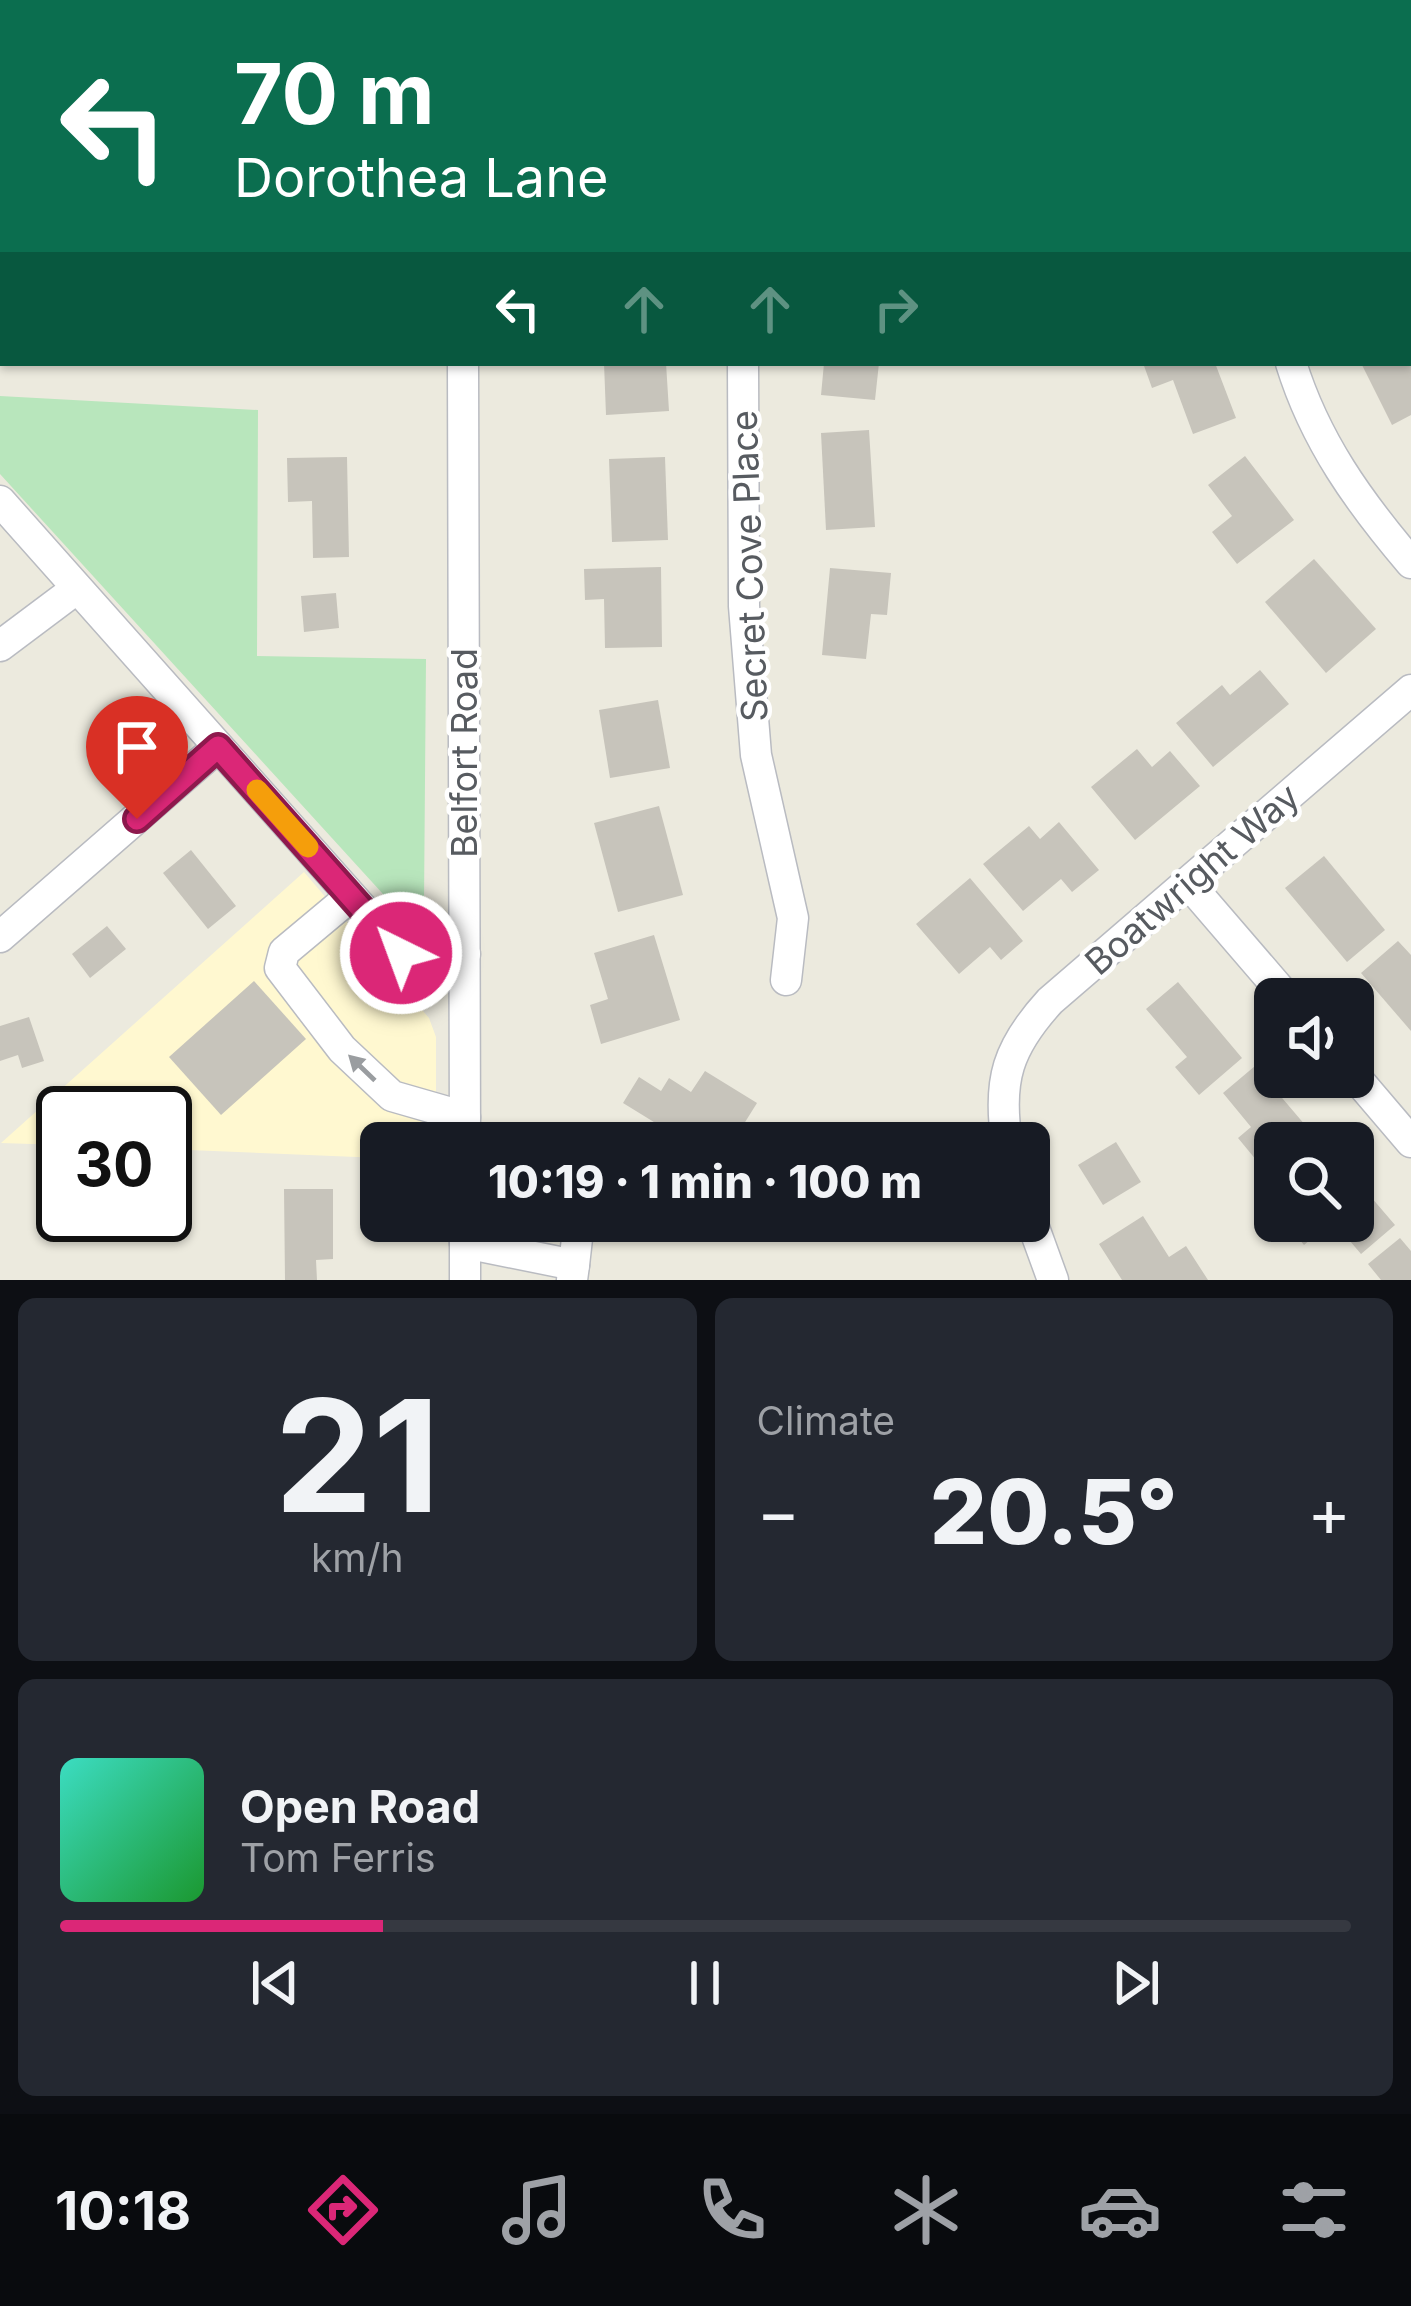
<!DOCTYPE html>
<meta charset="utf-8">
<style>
body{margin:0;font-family:Inter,sans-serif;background:#242831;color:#f1f3f6;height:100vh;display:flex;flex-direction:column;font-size:45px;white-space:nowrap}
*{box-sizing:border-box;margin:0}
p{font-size:39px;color:#9ea1a6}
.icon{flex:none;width:66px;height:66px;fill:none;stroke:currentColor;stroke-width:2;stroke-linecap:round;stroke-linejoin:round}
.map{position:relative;height:1280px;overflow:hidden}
.drawer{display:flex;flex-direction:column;gap:18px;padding:18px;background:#0d0f14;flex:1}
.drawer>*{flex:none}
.banner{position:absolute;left:0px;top:0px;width:1413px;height:366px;box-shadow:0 3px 9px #0004;background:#0b6e4f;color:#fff;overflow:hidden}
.buttons{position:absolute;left:1254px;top:978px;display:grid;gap:24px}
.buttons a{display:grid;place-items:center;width:120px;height:120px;border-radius:18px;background:#171b24;box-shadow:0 3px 9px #0004;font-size:60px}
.speed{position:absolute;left:36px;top:1086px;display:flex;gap:24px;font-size:60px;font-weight:700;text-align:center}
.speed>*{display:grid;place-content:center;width:156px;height:156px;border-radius:50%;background:#171b24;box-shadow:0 3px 9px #0004;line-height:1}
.speed .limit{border:6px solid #111;border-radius:18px;background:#fff;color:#111}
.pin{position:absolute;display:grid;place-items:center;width:102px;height:102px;color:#fff;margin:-123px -51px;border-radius:50% 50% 50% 0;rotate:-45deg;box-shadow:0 0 12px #0007}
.pin .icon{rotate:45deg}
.me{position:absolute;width:132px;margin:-66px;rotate:318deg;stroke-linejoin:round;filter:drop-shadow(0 0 9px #0008)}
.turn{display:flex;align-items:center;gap:42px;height:252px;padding:0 36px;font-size:54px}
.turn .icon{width:156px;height:156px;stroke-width:2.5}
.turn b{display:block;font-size:84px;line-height:102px}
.lanes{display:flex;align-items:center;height:114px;padding:0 36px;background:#0003;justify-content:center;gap:60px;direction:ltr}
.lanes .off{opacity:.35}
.big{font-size:90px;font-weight:800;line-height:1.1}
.drawer .tile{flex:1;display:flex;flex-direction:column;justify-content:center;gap:18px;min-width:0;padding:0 42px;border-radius:18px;background:#242831}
.drawer .dial{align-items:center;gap:0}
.dial b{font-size:156px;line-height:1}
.song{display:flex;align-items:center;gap:36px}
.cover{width:144px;height:144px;border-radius:18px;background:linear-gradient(135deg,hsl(170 70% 55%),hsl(130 70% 35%))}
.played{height:12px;border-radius:6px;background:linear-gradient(90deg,#db2777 25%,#363941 25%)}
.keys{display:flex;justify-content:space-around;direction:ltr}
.heat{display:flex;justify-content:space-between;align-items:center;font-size:66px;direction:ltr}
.drawer .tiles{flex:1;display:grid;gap:18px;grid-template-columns:1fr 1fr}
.tile:last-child{grid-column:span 2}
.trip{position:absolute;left:360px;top:1122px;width:690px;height:120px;border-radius:18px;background:#171b24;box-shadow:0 3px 9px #0004;font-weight:800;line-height:120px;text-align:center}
.menu{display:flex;height:192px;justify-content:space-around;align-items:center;background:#090b0e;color:#9ea1a6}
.menu .icon{width:84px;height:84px}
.menu .current{color:#db2777}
.menu b{font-size:54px;color:#f1f3f6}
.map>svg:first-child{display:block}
.commercial{fill:#fff8d0}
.green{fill:#b8e6bc}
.building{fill:#c7c4bb}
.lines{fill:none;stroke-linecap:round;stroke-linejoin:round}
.minor-casing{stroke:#b9bbc1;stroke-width:33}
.minor{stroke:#fff;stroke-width:30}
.oneway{fill:#9a9da0}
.route-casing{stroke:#8e194d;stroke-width:30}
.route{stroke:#db2777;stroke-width:21}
.slow{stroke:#f59e0b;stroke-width:21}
.labels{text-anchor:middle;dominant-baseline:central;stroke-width:9;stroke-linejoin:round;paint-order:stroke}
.street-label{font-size:36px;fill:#575b60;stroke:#fff}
</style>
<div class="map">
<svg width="1411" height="1280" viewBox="0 0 1411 1280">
<rect width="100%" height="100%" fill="#eceade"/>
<!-- commercial -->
<path class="commercial" d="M304 872 429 1018 436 1037V1143H381V1158L165 1149V1113H63V1145L1 1143Z"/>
<!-- green -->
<path class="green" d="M0 396 258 410 257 656 426 659 424 903 393 905 0 474Z"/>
<!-- building -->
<g class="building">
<path d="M604 363H666L669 411 606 415Z"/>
<path d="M824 363H879L875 400 821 395Z"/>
<path d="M1143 363H1215L1236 418 1193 434 1173 380 1152 388Z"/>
<path d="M1361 363H1411V415L1392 425Z"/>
<path d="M869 430 875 527 826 530 821 433Z"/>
<path d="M1245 456 1294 520 1237 564 1212 532 1232 516 1208 485Z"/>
<path d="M347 457 349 557 313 558 312 501 288 502 287 458Z"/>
<path d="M665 457 668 540 612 542 609 459Z"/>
<path d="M1314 559 1376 629 1326 673 1265 602Z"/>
<path d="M661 567 662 647 605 648 604 599 585 600 584 569Z"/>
<path d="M830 568 891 573 887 615 871 614 866 659 822 655Z"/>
<path d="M336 593 339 628 304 632 301 596Z"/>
<path d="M1260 670 1289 704 1213 767 1176 723 1222 685 1230 695Z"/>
<path d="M658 700 670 768 610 778 599 710Z"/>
<path d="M1137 749 1152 767 1170 751 1200 786 1135 840 1091 787Z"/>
<path d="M659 806 683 895 618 912 594 823Z"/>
<path d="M1059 822 1099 870 1072 892 1061 879 1023 911 983 864 1029 826 1040 839Z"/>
<path d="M191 850 236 906 208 929 163 873Z"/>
<path d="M1324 856 1385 930 1347 962 1285 888Z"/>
<path d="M970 878 1023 941 1001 960 990 947 959 974 916 924Z"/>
<path d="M107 926 126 949 90 978 72 954Z"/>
<path d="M654 935 680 1020 601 1044 590 1005 608 999 594 953Z"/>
<path d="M1398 941 1411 955V1031L1361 973Z"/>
<path d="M254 981 306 1039 221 1115 169 1057Z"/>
<path d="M1178 982 1242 1058 1199 1095 1175 1067 1187 1057 1146 1009Z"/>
<path d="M29 1017 44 1061 22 1068 18 1055 0 1061V1026Z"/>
<path d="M1255 1066 1317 1139 1313 1143H1275V1175L1271 1178 1238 1138 1251 1127 1223 1093Z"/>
<path d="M705 1071 757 1103 732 1143H688L623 1103 639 1077 661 1091 669 1078 691 1092Z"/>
<path d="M784 1127 823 1143H777Z"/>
<path d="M1116 1142 1141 1182 1103 1205 1078 1165Z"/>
<path d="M1353 1176 1395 1225 1361 1254 1333 1221H1353Z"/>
<path d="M284 1189H333V1259L316 1260 317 1280H285Z"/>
<path d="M1143 1216 1169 1257 1186 1246 1208 1280H1122L1099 1244Z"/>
<path d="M1284 1221H1332L1304 1245Z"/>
<path d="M1400 1238 1411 1251V1280H1381L1368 1264Z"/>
</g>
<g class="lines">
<!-- minor casing -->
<g class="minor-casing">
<g id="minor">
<path d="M462 0V3"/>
<path d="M912 0 913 3"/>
<path d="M1181 0 1182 3"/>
<path d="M463 363 465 1143"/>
<path d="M743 363 744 606 756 755 793 918 786 980"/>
<path d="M1291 363C1315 441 1359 502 1411 563"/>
<path d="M0 501 402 953 465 954"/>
<path d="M0 646 76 589"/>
<path d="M1189 884 1288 999"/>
<path d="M351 896 284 952 280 968 342 1049 392 1096 465 1117"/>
<path d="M0 937 218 747"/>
<path d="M1353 1074 1411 1142"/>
<path d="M1007 1143C997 1080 1008 1047 1050 1001L1411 690"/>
<path d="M1029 1214 1053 1280"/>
<path d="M465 1221V1280"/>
<path d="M465 1243 574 1265 572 1280"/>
<path d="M574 1265 579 1221"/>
</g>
</g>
<!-- minor -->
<use href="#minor" class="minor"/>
</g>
<!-- one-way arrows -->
<defs><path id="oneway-solid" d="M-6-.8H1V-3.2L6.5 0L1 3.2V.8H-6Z" transform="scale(3)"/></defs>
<use class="oneway" href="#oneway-solid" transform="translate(362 1068) rotate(-136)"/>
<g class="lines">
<!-- route casing -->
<g class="route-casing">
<path id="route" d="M137 819 218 747 401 953"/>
</g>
<!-- route -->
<use href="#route" class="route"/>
<!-- slow -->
<path class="slow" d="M257 790 308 847"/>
</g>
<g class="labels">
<!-- street labels -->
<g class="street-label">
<text transform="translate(749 566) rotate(-92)">Secret Cove Place</text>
<text transform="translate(464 753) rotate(-90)">Belfort Road</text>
<text transform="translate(1192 879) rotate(-41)">Boatwright Way</text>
</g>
</g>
</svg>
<div class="buttons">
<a><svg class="icon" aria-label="sound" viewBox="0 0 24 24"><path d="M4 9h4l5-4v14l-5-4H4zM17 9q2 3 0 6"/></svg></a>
<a><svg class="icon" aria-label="search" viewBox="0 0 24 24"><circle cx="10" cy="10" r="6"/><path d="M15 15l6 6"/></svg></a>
</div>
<div class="speed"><div class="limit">30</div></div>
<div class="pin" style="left:137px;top:819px;background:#d93025"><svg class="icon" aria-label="arrive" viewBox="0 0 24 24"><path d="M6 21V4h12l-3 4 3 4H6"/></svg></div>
<svg class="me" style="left:401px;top:953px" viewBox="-20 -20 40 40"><circle r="17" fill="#db2777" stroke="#fff" stroke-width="3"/><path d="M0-11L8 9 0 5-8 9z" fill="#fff"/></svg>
<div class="trip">10:19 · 1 min · 100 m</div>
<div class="banner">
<div class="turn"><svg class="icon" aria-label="left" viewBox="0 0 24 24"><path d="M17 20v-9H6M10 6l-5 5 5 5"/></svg><div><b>70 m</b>Dorothea Lane</div></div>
<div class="lanes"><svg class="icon" aria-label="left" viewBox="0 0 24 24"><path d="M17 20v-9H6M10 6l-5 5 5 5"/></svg><svg class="icon off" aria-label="ahead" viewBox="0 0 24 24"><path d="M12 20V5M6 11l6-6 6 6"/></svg><svg class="icon off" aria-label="ahead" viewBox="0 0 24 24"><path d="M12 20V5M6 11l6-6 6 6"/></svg><svg class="icon off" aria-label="right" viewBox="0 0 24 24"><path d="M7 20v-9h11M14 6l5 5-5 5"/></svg></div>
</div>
</div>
<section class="drawer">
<div class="tiles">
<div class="tile dial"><b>21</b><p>km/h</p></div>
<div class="tile"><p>Climate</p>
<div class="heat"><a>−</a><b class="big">20.5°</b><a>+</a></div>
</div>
<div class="tile">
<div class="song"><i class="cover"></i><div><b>Open Road</b><p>Tom Ferris</p></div></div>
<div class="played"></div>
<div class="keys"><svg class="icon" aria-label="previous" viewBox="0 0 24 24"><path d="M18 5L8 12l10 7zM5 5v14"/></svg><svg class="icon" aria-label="pause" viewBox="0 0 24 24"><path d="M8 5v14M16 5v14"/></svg><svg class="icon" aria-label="next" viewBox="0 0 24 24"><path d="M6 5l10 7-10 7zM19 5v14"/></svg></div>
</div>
</div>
</section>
<nav class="menu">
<b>10:18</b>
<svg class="icon current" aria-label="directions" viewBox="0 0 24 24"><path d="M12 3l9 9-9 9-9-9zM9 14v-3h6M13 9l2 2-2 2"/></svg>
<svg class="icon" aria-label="music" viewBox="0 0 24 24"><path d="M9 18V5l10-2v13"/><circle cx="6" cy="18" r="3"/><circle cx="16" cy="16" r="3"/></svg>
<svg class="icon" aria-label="phone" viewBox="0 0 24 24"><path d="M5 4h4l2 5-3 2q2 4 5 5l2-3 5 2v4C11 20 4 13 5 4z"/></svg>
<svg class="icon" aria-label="climate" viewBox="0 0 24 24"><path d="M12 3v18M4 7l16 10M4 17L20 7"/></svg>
<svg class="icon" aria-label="car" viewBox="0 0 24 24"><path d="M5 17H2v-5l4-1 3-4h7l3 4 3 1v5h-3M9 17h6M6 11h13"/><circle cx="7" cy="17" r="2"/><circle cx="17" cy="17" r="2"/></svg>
<svg class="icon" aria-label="filters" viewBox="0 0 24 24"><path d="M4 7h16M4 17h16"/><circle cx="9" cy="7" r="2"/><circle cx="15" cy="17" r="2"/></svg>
</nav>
